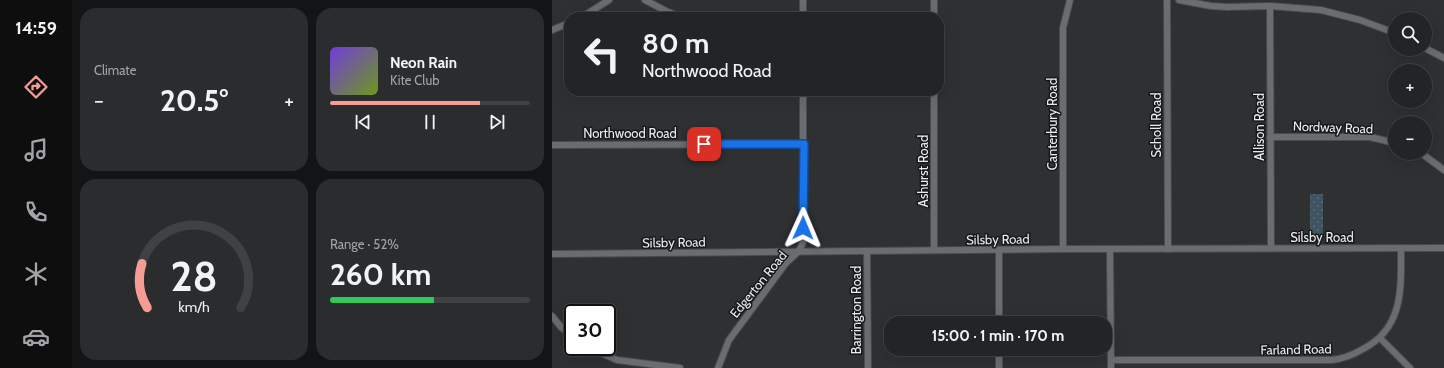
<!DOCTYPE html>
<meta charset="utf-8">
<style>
body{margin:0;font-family:Cabin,sans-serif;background:#2a2c2e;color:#f1f3f6;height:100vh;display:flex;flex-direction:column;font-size:15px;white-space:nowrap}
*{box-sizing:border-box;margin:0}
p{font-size:13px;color:#a2a4a7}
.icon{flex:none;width:22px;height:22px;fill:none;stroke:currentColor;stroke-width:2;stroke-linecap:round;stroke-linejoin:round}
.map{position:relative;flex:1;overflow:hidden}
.drawer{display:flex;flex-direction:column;gap:8px;padding:8px;background:#131415;width:480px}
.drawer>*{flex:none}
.top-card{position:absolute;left:12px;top:12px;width:380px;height:84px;border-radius:16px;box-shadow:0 4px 16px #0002,0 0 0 1px #3f4143;background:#222426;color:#f1f3f6;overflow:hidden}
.tools{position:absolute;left:836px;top:12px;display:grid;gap:8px}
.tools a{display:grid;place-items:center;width:44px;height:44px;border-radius:50%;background:#222426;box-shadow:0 4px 16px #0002,0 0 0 1px #3f4143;font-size:20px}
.speed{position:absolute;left:12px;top:304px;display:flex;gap:8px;font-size:20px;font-weight:700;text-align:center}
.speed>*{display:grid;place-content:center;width:52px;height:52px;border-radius:50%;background:#222426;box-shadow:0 4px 16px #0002,0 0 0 1px #3f4143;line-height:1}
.speed .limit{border:2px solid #111;border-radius:6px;background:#fff;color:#111}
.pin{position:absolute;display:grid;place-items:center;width:34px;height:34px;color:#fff;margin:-17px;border-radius:8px;box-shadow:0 2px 6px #0006}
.me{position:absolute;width:44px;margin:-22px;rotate:1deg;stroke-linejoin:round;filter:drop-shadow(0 0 3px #0008)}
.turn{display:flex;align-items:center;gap:14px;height:84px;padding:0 12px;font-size:18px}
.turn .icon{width:52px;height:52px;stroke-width:2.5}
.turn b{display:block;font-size:28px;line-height:34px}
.big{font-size:30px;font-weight:800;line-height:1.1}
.drawer .tile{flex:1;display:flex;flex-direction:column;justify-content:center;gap:6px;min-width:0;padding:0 14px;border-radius:16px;background:#2a2c2e}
.drawer .dial{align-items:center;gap:0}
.dial svg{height:104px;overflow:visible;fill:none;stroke:#3f4143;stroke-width:7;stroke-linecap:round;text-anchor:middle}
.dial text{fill:#f1f3f6;stroke:none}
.song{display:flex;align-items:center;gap:12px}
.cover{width:48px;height:48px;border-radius:6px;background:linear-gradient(135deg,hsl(260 70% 55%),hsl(80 70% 35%))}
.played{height:4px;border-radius:2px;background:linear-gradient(90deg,#f59c94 75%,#3f4143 75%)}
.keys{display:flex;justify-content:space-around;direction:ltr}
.heat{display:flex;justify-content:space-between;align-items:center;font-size:22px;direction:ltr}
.charge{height:6px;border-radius:3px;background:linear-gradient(90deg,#34c759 52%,#3f4143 0)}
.drawer .tiles{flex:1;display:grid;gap:8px;grid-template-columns:repeat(2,1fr)}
.trip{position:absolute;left:332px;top:316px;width:228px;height:40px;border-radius:16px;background:#222426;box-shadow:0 4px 16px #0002,0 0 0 1px #3f4143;font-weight:800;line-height:40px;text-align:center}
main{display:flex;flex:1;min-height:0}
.dock{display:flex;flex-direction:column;width:72px;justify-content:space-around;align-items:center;background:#0e0e0f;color:#a2a4a7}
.dock .icon{width:28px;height:28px}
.dock .selected{color:#f59c94}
.dock b{font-size:18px;color:#f1f3f6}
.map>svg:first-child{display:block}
.park{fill:url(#park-dots)}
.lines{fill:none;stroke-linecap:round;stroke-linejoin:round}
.minor-casing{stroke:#494b4d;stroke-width:8}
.minor{stroke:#6a6d70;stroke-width:6}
.route-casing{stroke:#114b97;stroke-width:10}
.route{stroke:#1a73e8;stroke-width:7}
.labels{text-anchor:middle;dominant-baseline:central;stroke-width:3;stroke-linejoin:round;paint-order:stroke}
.street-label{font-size:13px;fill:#ebecee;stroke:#171819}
</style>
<main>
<nav class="dock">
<b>14:59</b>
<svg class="icon selected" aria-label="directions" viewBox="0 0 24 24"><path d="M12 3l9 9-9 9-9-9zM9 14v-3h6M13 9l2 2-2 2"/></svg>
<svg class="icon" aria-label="music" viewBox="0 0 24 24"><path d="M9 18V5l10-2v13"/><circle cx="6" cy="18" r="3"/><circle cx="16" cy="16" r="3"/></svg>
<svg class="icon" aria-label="phone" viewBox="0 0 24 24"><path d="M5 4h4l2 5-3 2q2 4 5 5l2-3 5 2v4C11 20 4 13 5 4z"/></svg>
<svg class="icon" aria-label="climate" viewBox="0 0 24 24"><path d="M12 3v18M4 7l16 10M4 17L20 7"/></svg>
<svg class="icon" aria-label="car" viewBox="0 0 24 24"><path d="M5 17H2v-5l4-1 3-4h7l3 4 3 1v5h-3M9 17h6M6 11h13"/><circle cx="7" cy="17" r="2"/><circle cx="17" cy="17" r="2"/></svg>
</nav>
<section class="drawer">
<div class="tiles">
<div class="tile"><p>Climate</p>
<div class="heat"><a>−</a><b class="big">20.5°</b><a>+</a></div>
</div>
<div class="tile">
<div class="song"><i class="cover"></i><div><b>Neon Rain</b><p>Kite Club</p></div></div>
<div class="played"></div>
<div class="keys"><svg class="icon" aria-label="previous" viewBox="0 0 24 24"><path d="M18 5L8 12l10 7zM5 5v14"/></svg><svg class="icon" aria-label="pause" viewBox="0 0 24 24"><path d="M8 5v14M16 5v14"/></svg><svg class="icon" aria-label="next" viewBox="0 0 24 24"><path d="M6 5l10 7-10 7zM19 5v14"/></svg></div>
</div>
<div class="tile dial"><svg viewBox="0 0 100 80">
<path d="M14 69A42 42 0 1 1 86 69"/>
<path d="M14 69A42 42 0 0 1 10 35" stroke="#f59c94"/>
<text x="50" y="56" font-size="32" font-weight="700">28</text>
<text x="50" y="72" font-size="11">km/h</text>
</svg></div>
<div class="tile"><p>Range · 52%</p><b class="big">260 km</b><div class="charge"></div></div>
</div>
</section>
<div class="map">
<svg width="892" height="368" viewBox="0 0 892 368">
<defs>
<pattern id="park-dots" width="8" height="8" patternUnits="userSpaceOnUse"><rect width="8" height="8" fill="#3f5461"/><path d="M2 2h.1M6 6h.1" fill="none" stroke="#5b6d78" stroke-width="1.8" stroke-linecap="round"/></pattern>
</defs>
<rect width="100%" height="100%" fill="#2e3032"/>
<!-- park -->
<path class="park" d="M758 194H771V238L758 239Z"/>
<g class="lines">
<!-- minor casing -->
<g class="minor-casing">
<g id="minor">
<path d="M93 0 114 11 128 17"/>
<path d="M251 0V17"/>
<path d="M382 0V17"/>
<path d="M615 0 616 249"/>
<path d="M627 0 659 6 676 7 718 6 769 10 808 20 843 33"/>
<path d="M718 6 719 248"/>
<path d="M30 17 57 0"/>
<path d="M0 30 17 23"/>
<path d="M873 48 892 58"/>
<path d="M382 91V250"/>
<path d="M718 137H818L843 143"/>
<path d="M0 145 252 144"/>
<path d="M869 153 892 170"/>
<path d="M511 249V28L518 0"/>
<path d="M558 249 559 368"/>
<path d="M315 251 316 368"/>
<path d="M0 254 511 249 892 248"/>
<path d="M0 316 9 327 21 336"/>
<path d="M447 323V250"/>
<path d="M828 338 858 368"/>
<path d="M36 347 65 360 128 368"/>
<path d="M559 360H779C790 359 801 355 811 349 852 328 849 288 849 248"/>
<path d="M166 368 177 340 234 263 247 251 251 242V91"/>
<path d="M447 368V349"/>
</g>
</g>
<!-- minor -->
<use href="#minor" class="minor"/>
</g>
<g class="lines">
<!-- route casing -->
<g class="route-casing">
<path id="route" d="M152 144H252L251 228"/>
</g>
<!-- route -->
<use href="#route" class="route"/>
</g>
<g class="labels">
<!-- street labels -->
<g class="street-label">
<text transform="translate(500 124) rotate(-90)">Canterbury Road</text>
<text transform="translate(604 125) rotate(-90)">Scholl Road</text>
<text transform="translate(707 127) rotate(-90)">Allison Road</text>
<text transform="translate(781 127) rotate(2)">Nordway Road</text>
<text x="78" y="133">Northwood Road</text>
<text transform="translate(371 171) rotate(-90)">Ashurst Road</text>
<text x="770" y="237">Silsby Road</text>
<text transform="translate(446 239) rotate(-1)">Silsby Road</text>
<text transform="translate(122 242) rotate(-1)">Silsby Road</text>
<text transform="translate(206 284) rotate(-51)">Edgerton Road</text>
<text transform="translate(304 310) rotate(-90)">Barrington Road</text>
<text transform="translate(744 349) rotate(-1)">Farland Road</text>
</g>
</g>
</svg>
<div class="tools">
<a><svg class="icon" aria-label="search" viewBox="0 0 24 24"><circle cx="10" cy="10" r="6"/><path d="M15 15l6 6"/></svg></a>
<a>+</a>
<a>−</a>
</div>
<div class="speed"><div class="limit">30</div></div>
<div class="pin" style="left:152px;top:144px;background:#d93025"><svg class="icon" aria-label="arrive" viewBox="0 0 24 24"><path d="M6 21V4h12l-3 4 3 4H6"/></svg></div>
<svg class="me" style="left:251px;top:228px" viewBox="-20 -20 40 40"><path d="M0-17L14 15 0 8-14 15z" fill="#1a73e8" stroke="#fff" stroke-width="4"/></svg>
<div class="trip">15:00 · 1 min · 170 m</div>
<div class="top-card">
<div class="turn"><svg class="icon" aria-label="left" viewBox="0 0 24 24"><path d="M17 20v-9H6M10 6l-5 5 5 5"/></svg><div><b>80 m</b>Northwood Road</div></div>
</div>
</div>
</main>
